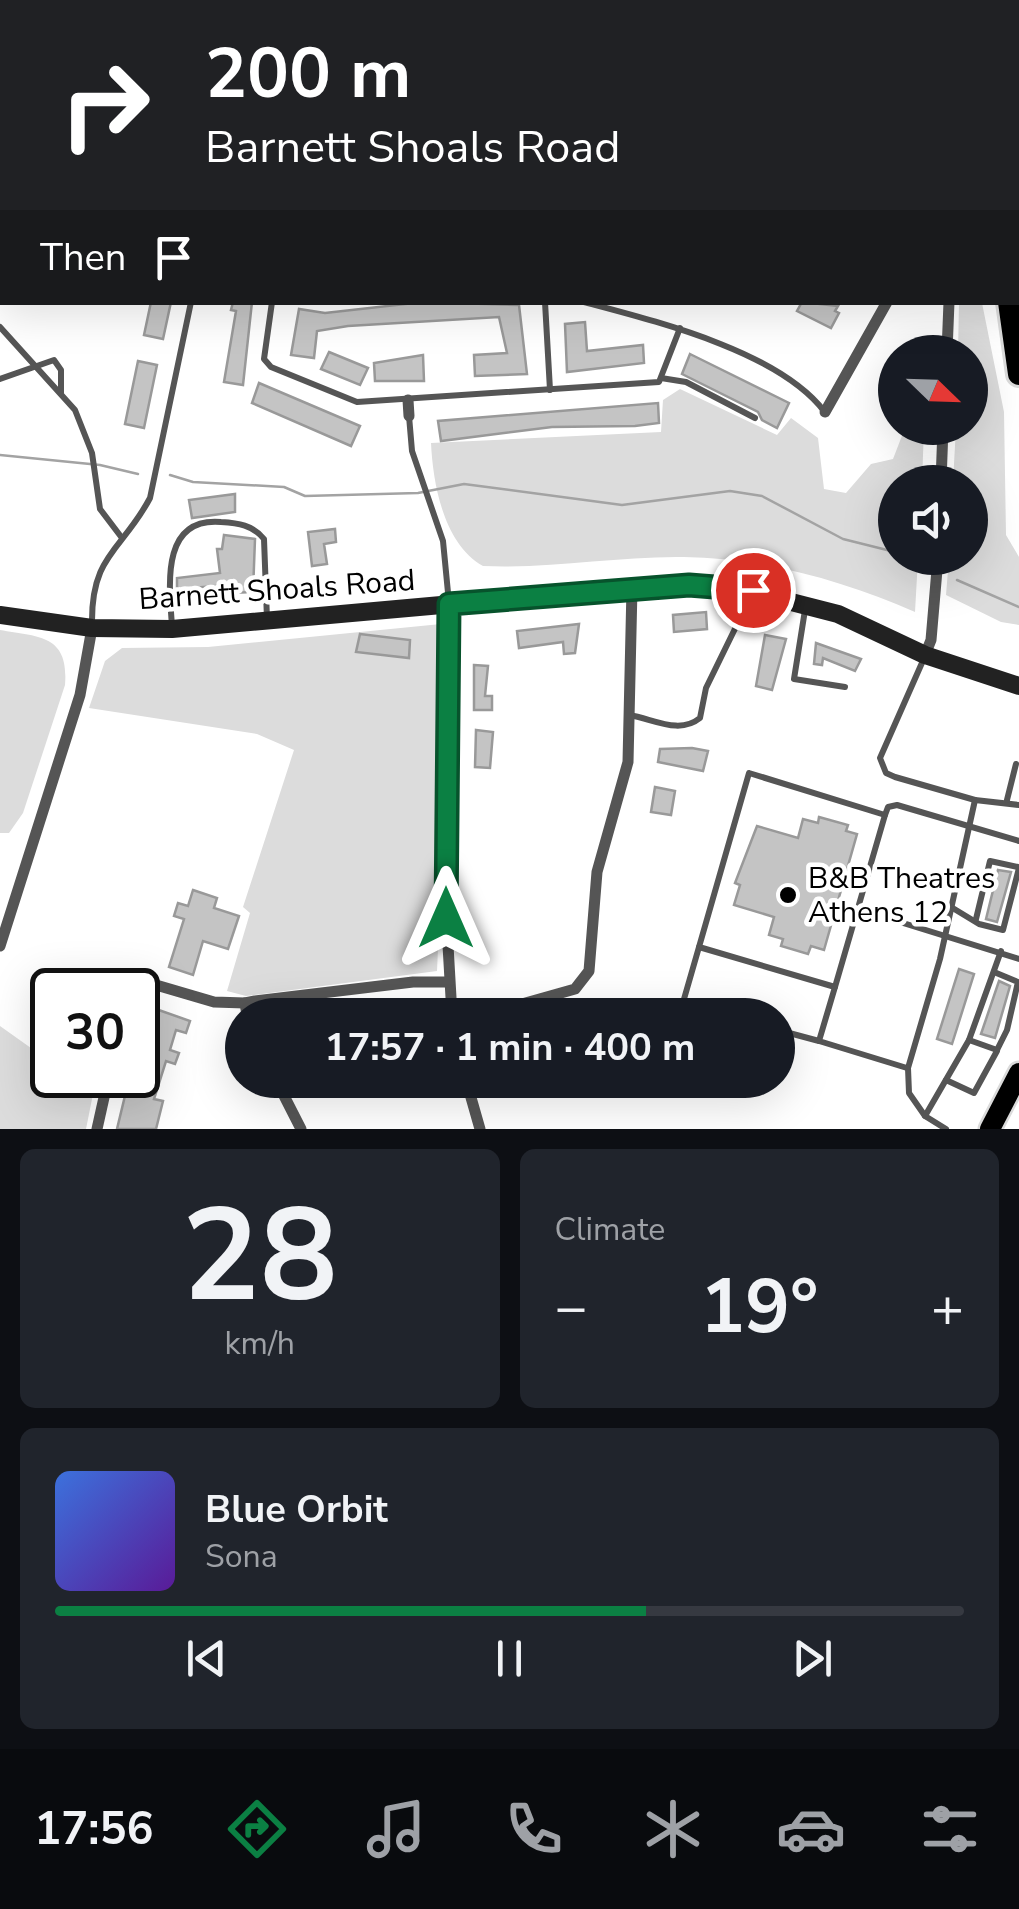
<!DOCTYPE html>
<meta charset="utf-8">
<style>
body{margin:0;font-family:"Nunito Sans",sans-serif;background:#20242c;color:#f1f3f6;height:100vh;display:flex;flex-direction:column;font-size:38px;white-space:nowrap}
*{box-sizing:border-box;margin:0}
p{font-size:32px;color:#9ea1a6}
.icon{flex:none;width:55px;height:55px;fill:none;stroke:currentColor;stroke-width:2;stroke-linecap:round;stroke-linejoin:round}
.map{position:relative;height:1129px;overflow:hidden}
.drawer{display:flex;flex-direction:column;gap:20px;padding:20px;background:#0d0f14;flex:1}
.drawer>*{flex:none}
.guide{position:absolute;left:0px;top:0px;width:1020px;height:305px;box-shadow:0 10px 40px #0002;background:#202124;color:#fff;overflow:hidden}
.needle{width:65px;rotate:113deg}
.fabs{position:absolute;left:878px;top:335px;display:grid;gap:20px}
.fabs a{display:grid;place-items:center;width:110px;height:110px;border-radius:50%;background:#171b24;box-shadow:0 10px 40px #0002;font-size:50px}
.speed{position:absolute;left:30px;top:968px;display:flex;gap:20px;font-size:50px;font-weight:700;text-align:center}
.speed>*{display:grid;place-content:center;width:130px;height:130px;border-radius:50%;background:#171b24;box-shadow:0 10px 40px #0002;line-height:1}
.speed .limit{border:5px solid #111;border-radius:15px;background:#fff;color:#111}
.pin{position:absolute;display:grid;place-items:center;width:85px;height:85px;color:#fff;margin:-42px;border:5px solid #fff;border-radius:50%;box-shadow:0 2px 10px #0007}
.me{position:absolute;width:110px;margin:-55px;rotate:0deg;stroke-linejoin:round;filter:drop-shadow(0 0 8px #0008)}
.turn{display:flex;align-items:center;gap:35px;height:210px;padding:0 40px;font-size:45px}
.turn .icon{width:130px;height:130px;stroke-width:2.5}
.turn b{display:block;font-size:70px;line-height:85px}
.then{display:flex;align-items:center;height:95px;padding:0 40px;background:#0003;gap:20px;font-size:38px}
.big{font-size:75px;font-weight:700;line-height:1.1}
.drawer .widget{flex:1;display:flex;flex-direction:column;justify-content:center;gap:15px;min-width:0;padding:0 35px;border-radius:15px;background:#20242c}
.drawer .dial{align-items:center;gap:0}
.dial b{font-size:130px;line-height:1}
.song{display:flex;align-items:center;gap:30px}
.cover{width:120px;height:120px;border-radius:15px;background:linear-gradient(135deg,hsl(220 70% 55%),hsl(270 70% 35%))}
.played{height:10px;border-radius:5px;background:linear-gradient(90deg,#0b8043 65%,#363941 65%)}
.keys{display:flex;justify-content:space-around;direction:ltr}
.heat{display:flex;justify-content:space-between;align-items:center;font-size:55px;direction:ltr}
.drawer .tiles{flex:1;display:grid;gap:20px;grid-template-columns:1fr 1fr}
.widget:last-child{grid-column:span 2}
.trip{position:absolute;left:225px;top:998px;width:570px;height:100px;border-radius:50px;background:#171b24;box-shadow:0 10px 40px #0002;font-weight:700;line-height:100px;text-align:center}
.tabs{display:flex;height:160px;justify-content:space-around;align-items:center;background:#090b0e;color:#9ea1a6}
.tabs .icon{width:70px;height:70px}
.tabs .active{color:#0b8043}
.tabs b{font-size:45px;color:#f1f3f6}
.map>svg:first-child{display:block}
.green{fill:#dcdcdc}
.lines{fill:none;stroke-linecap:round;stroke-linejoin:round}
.stream{stroke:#a3a3a3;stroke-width:2.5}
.building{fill:#c4c4c4;stroke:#999;stroke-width:2.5}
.trunk-casing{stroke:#dbdbdb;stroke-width:25}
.motorway-casing{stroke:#dbdbdb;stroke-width:28}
.service{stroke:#555;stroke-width:6}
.minor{stroke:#555;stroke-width:11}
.secondary{stroke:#222;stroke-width:18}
.trunk{stroke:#000;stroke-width:20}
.motorway{stroke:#000;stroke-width:22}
.route-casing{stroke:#07532c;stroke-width:25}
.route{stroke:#0b8043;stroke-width:18}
.poi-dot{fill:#000;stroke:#fff;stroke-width:4}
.labels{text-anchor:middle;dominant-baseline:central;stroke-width:9;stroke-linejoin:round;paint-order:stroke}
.street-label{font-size:30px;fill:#000;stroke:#fff}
.poi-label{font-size:30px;fill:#000;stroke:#fff;text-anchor:start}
</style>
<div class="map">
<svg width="1019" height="1129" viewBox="0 0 1019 1129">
<rect width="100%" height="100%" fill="#fff"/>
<!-- green -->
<g class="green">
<path d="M959 303H982L1004 412 1006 535 1019 557V625L1001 622 946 595 949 558H970V482H953L956 428H970V352H958Z"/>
<path d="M680 389 777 435 791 418 818 438 824 489 846 493 871 464 893 459 905 428H924L922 482H895V558H918L915 612C844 581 763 558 684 557 617 556 551 569 483 566 444 544 433 485 431 443L661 432 663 400Z"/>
<path d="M441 624 443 838 437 971 246 996 227 991 250 913 243 907 294 750 257 734 89 708 105 661 122 648 208 647Z"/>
<path d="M0 630C40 637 69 635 65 685L23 813 9 833H0Z"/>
<path d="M0 1026 52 1063V1075H66L94 1089 86 1129H0Z"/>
</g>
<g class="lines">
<!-- stream -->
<g class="stream">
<path d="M0 455 100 465 138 474"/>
<path d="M170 475 193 482 284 487 305 496 418 493 464 484 622 505 730 491 762 496 843 539 895 552"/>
<path d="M957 580 1019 607"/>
</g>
</g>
<!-- building -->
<g class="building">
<path d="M151 302H171L163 339 144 335Z"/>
<path d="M233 302H252L243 385 224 382 236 311 231 310Z"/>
<path d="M423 302 519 305 527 374 475 376 474 355 507 353 499 317 348 326 317 331 314 358 291 355 299 309 325 313Z"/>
<path d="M802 302 838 306 835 311 839 313 831 328 797 311Z"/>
<path d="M585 322 587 351 643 345 644 363 567 372 565 324Z"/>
<path d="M329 352 368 368 360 385 321 369Z"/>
<path d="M690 354 789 403 777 428 762 420 758 412 682 374Z"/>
<path d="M423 355 424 381H375L374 363Z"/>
<path d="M138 361 157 365 144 428 125 424Z"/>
<path d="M259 383 360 426 351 446 252 403Z"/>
<path d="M658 403 659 423 635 426 552 427 441 441 438 421Z"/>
<path d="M235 494V512L192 518 189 500Z"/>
<path d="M335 529 336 542 324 544 327 564 312 566 308 532Z"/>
<path d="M224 535 255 539 253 592 230 593 229 585 177 589V578L220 573 217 549H222Z"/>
<path d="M706 612 707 629 674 632 673 615Z"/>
<path d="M579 624 575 653 564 654 563 642 519 648 517 631Z"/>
<path d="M360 634 410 640 409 658 356 652Z"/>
<path d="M765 635 786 639 772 690 756 686Z"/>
<path d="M816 643 861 659 855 671 823 658 822 665 814 664Z"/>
<path d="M474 665 488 666 485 696H492V710H474Z"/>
<path d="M476 730 493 732 490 768 475 767Z"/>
<path d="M692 748 708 751 703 771 658 762 660 749Z"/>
<path d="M655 787 675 791 671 815 651 812Z"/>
<path d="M819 817 848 825 846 831 857 834 824 950 811 946 808 954 781 946 783 939 769 935 774 917 734 905 740 885 735 883 757 826 798 838 803 819 818 823Z"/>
<path d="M998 870 1011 872 997 922 986 919Z"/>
<path d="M193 890 217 898 214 908 239 916 228 949 203 941 193 975 169 967 184 919 174 916 178 903 188 906Z"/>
<path d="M959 969 974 974 952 1044 937 1039Z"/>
<path d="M999 981 1010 986 995 1038 981 1034Z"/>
<path d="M153 1008 190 1021 186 1033 176 1030 170 1050 179 1053 175 1064 166 1061 154 1099 163 1101 156 1129H117L130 1075H138V1054Z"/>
</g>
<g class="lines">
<!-- trunk casing -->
<g class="trunk-casing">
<path id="trunk" d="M990 1129 1019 1073"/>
</g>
<!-- motorway casing -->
<g class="motorway-casing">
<g id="motorway">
<path d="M1018 159 1019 153"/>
<path d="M1009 302 1019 374"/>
</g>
</g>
<!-- service -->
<g class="service">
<path d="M124 0 125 2"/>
<path d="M0 20 2 19"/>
<path d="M0 113V220"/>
<path d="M272 302 264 359 271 367 357 402 659 382 680 328"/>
<path d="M545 302 550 390"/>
<path d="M584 302C655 321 778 351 824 411"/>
<path d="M0 327 75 410 92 453 100 509 122 538"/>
<path d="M661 378 686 382 755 418"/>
<path d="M0 379 54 360 61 370V393"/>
<path d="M409 416 412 451 443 541 449 603"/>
<path d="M805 610 794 679 845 687"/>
<path d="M92 624C91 554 122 551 150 498L191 302"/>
<path d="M172 626C169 584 161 517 221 522 238 523 253 525 264 539L267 619"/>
<path d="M925 656 880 758 886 773 895 777 975 800 940 959 908 1068 909 1093 925 1116 946 1129"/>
<path d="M629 715C654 719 679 735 700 718L706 688 751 596"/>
<path d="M749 773 885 815 835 987 699 947Z"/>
<path d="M975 800 1019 805"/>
<path d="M1007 800 1016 764"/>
<path d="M885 815 888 807 897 805 1019 841"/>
<path d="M951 907 979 924 1003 930 1019 868"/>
<path d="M858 909 1019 959"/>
<path d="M976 919 990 861 1018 867"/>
<path d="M699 947 684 999 688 1006 722 1015"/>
<path d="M835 987 819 1041 907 1068"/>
<path d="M778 1030 819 1041"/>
<path d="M969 1040 997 1050 1007 1030 1018 982 994 972"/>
<path d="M946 1080 974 1093 997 1051"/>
<path d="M925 1116 969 1040 1001 951"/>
</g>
<!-- minor -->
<g class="minor">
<path d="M698 0 703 2"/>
<path d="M734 2 735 0"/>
<path d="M748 2 749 0"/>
<path d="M909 2 911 0"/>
<path d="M947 352 949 302"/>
<path d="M408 400 409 416"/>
<path d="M825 412 887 302"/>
<path d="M941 482 943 428"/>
<path d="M449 604 445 893 452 1015"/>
<path d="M925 655 931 640 938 558"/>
<path d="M0 946 80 695 92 628"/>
<path d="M136 990 139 980 214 1002 245 1003"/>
<path d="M247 1015 245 1003 255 1001 413 982H448"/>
<path d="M483 1015 575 989 589 971 597 872 628 762 632 588"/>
<path d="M276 1080 301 1129"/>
<path d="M466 1080 480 1129"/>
<path d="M97 1129 109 1075"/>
</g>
<!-- secondary -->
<path class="secondary" d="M0 615 92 628 172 629 632 588 733 587 838 614 925 655 1019 686"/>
<!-- trunk -->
<use href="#trunk" class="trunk"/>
<!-- motorway -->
<use href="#motorway" class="motorway"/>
</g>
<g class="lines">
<!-- route casing -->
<g class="route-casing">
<path id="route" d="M446 918 449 604 689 585 753 590"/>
</g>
<!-- route -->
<use href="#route" class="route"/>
</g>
<!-- markers -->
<circle class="poi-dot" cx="788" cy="895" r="10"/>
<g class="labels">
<!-- street labels -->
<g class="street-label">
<text transform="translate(277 590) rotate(-4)">Barnett Shoals Road</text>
</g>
<!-- poi labels -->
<g class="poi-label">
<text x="808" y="878">B&amp;B Theatres<tspan x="808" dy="34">Athens 12</tspan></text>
</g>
</g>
</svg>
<div class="fabs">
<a><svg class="needle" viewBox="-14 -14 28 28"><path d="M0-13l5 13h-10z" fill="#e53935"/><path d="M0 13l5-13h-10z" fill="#9ea1a6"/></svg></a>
<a><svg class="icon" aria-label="sound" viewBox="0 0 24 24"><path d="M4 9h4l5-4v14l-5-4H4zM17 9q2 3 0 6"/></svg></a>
</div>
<div class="speed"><div class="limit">30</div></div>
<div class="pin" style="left:753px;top:590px;background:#d93025"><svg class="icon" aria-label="arrive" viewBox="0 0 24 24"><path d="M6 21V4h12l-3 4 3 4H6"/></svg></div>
<svg class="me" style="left:446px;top:918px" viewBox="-20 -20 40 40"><path d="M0-17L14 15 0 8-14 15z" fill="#0b8043" stroke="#fff" stroke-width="4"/></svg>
<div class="trip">17:57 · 1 min · 400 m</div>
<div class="guide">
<div class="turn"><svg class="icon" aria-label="right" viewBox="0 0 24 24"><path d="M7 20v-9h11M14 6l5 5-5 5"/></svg><div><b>200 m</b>Barnett Shoals Road</div></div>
<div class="then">Then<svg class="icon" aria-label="arrive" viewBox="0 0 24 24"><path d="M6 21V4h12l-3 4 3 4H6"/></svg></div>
</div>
</div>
<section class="drawer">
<div class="tiles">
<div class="widget dial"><b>28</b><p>km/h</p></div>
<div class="widget"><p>Climate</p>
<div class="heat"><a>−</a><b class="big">19°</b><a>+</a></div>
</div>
<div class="widget">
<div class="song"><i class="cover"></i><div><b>Blue Orbit</b><p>Sona</p></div></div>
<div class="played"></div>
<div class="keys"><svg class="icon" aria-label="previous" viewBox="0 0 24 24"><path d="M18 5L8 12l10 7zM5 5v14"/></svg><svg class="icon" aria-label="pause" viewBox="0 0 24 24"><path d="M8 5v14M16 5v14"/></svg><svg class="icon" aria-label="next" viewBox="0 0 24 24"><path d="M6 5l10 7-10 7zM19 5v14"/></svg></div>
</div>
</div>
</section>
<nav class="tabs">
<b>17:56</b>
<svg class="icon active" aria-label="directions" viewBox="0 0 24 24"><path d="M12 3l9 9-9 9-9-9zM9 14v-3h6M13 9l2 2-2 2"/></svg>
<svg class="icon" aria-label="music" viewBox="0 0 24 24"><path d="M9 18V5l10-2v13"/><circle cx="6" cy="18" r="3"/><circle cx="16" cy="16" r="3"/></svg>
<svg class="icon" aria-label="phone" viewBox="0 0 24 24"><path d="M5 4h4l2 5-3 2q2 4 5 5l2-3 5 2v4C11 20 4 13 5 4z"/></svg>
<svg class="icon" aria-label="climate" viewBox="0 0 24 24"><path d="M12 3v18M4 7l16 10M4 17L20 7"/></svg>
<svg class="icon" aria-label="car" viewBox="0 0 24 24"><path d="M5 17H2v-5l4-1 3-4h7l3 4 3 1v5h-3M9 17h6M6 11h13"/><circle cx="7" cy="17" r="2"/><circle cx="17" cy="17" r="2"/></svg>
<svg class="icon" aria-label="filters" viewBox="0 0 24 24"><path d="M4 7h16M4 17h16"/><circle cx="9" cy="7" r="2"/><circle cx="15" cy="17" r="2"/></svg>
</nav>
